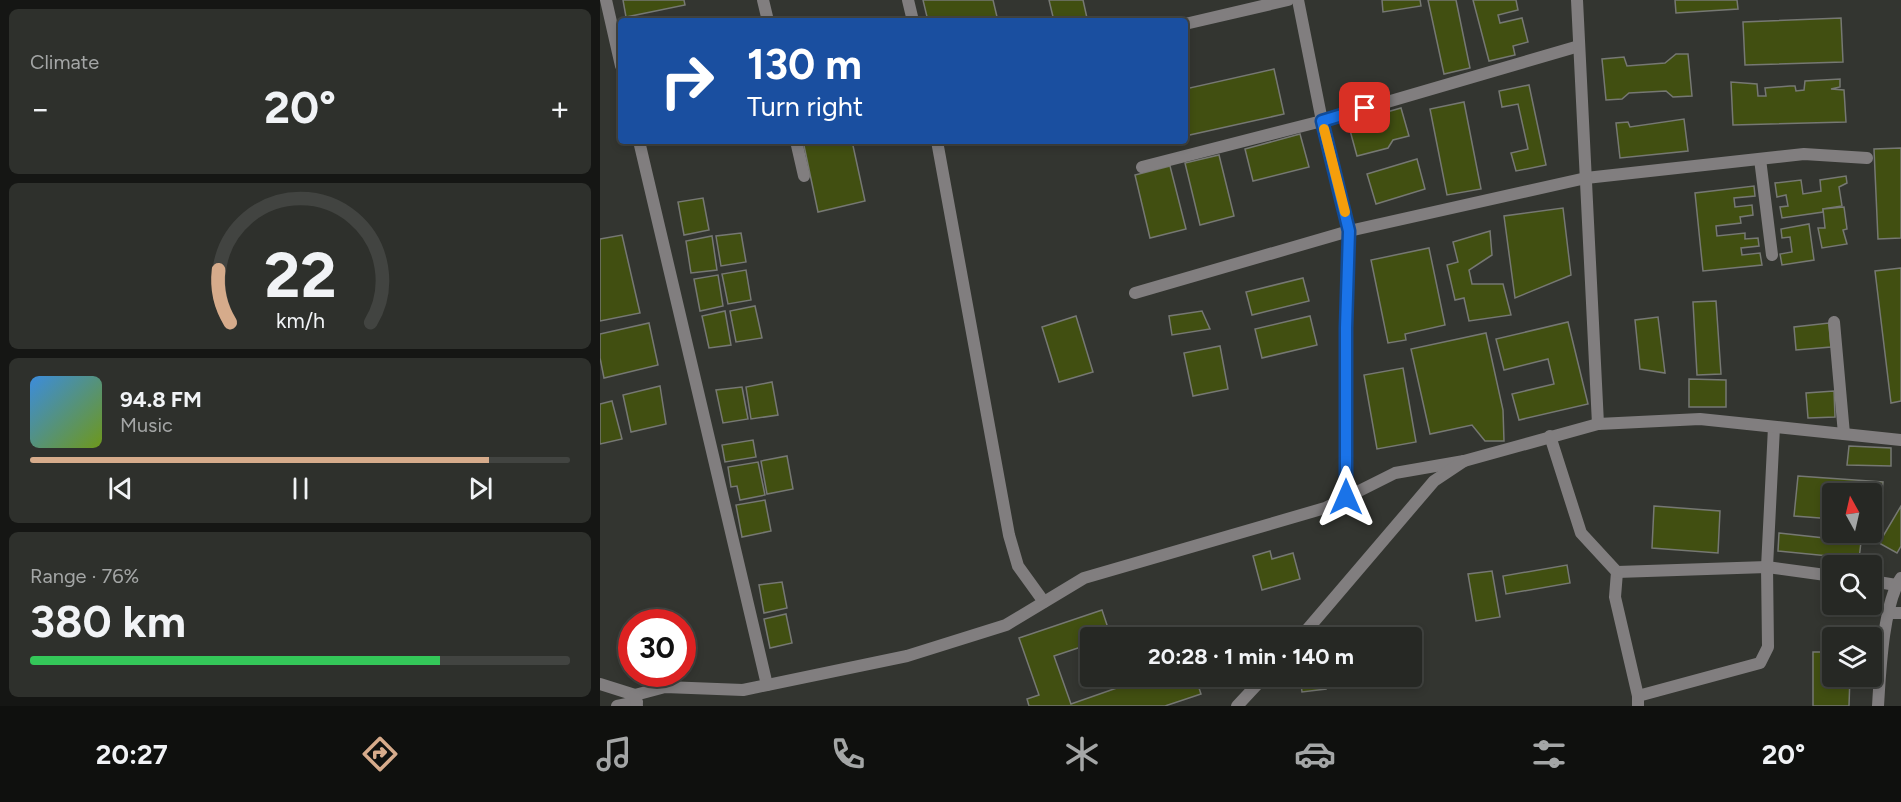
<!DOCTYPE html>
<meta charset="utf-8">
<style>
body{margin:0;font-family:Figtree,sans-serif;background:#2e302c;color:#f1f3f6;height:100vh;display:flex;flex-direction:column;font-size:22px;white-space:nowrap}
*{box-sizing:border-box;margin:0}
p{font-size:20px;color:#a4a6a6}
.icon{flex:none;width:33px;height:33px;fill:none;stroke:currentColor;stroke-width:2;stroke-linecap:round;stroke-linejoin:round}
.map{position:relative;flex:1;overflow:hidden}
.sheet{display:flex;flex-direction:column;gap:9px;padding:9px;background:#151614;width:600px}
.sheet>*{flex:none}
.top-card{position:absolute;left:18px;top:18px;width:570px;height:126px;border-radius:6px;box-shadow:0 3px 9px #0003,0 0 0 2px #424441;background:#1a4fa0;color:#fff;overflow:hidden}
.needle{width:39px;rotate:352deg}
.tools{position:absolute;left:1222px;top:483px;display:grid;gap:12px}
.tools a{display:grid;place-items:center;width:60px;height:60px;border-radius:6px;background:#262824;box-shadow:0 3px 9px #0003,0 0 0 2px #424441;font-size:30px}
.speed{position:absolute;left:18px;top:609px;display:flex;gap:12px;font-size:30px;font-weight:700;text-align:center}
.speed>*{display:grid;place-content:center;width:78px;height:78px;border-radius:50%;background:#262824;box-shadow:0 3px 9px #0003,0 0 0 2px #424441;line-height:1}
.speed .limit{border:9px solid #d22;background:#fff;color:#111}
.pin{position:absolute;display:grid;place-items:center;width:51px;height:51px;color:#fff;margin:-26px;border-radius:12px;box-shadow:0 3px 9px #0006}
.me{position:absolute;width:66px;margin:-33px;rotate:0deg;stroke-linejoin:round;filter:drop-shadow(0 0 4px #0008)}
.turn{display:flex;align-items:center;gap:21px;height:126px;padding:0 30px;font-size:27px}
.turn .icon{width:78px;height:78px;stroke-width:2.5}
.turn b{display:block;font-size:42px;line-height:51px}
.big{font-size:45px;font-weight:700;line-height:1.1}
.sheet .tile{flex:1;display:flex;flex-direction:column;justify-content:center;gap:9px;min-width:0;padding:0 21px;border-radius:9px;background:#2e302c}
.sheet .dial{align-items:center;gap:0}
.dial svg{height:156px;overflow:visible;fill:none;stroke:#424441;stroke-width:7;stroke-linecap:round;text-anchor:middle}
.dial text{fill:#f1f3f6;stroke:none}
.song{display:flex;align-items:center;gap:18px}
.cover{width:72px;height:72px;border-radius:9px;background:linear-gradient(135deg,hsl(210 70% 55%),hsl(80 70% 35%))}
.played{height:6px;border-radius:3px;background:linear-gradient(90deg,#d6ab8b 85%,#424441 85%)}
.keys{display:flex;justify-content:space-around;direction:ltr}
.heat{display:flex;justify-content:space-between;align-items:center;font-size:33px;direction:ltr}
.charge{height:9px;border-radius:4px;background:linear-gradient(90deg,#34c759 76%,#424441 0)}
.trip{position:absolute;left:480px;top:627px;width:342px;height:60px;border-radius:6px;background:#262824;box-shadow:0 3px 9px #0003,0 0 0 2px #424441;font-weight:700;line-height:60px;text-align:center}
.menu{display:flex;height:96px;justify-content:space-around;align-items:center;background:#0f100e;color:#a4a6a6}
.menu .icon{width:42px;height:42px}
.menu .selected{color:#d6ab8b}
.menu b{font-size:27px;color:#f1f3f6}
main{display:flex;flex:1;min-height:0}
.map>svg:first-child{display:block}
.building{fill:#414f11;stroke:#767873;stroke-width:1.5}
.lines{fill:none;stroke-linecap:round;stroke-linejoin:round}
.minor{stroke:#817e7f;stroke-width:12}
.tertiary{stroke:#817e7f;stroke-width:12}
.route-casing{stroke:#114b97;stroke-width:15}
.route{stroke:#1a73e8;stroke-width:10}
.slow{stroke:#f59e0b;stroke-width:10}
</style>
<main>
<section class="sheet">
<div class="tile"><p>Climate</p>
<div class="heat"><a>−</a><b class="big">20°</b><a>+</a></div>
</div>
<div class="tile dial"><svg viewBox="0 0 100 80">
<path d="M14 69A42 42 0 1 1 86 69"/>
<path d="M14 69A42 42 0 0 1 8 42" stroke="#d6ab8b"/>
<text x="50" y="56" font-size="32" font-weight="700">22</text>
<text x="50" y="72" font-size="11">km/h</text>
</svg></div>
<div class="tile">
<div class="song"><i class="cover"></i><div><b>94.8 FM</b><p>Music</p></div></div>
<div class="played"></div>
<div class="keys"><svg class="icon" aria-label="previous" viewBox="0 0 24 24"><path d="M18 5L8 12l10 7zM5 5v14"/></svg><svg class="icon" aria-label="pause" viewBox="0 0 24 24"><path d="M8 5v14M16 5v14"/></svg><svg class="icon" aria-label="next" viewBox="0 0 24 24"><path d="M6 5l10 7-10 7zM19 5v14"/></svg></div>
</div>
<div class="tile"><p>Range · 76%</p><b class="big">380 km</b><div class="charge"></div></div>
</section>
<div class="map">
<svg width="1301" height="706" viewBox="0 0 1301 706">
<rect width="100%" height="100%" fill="#333530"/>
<!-- building -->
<g class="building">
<path d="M23 0H84L85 5 26 17Z"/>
<path d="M323 0H393L398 21H328Z"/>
<path d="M449 0H483L487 18 472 21H454Z"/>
<path d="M782 0H820L821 6 783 12Z"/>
<path d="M828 0H856L870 68 844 74Z"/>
<path d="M873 0H916L918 10 898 15 900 23 922 18 928 42 913 46 915 55 889 61Z"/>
<path d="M1075 0H1137L1138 9 1076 13Z"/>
<path d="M1241 18 1243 62 1145 65 1143 22Z"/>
<path d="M1076 54H1088L1092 96 1073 97 1066 91 1029 93 1022 99 1006 100 1002 59 1024 57 1027 66 1065 63Z"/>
<path d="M674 69 684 114 585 136V89Z"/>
<path d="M1240 79V87L1231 89 1244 90 1246 122 1133 125 1131 82 1157 84 1158 96H1166L1165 88 1190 86H1195L1196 91 1204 90 1205 81Z"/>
<path d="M929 85 946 165 916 171 911 153 928 149 918 104 902 107 899 91Z"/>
<path d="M864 102 881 189 847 195 830 109Z"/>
<path d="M801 108 809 136 793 140 788 148 757 156 748 123Z"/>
<path d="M1084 119 1088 151 1020 158 1016 123 1028 122 1030 127Z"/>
<path d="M700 134 709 167 653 181 645 149Z"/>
<path d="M203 141H252L265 201 218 212Z"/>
<path d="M1301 148V238L1278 239 1274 149Z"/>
<path d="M619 155 634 216 600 225 585 163Z"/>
<path d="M817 159 825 189 776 204 767 174Z"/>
<path d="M570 166 586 229 550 238 535 175Z"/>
<path d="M1246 176 1247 183 1239 187 1242 206 1223 209V212L1182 218 1180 207 1188 206 1186 195 1177 197 1175 183 1201 180 1203 194 1221 191 1220 180Z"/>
<path d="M1154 186 1155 196 1134 198 1135 207 1152 205 1153 215 1140 217 1141 223 1116 226 1117 236 1145 233V239L1158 238 1159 246 1141 248 1142 255 1160 253 1162 265 1103 271 1095 193Z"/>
<path d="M103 198 109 230 84 235 78 202Z"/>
<path d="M1244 207 1247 229 1243 230 1247 244 1222 248 1218 228H1225L1223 209Z"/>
<path d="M963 208 971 275 915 298 904 216Z"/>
<path d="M1209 224 1214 260 1182 265 1180 254 1192 252 1190 237 1182 238 1181 229Z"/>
<path d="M890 231 892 255 869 270 872 284H903L911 315 869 321 864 298 855 300 847 265 858 262 853 242Z"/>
<path d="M141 233 146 262 121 266 116 236Z"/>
<path d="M22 235 40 313 0 321V239Z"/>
<path d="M112 236 117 270 91 273 86 241Z"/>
<path d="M829 248 845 325 805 334 806 340 788 343 771 260Z"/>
<path d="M1301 268V401L1291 403 1275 271Z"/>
<path d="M146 270 151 300 128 304 122 274Z"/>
<path d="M118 275 123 306 100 311 94 279Z"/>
<path d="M703 278 709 301 652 315 646 292Z"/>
<path d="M1116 301 1121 374 1097 375 1093 302Z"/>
<path d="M155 306 162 338 136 342 130 311Z"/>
<path d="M125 311 131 345 109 348 102 316Z"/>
<path d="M602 311 610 329 572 335 569 316Z"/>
<path d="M476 316 493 372 459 382 442 327Z"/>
<path d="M710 316 717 345 662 358 655 329Z"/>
<path d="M1058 317 1065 373 1040 369 1035 320Z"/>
<path d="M968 322 988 404 919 420 912 394 954 384 948 359 904 370 896 339Z"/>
<path d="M49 323 58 365 4 378 0 358V334Z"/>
<path d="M1229 323 1231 347 1196 350 1194 327Z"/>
<path d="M886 333 903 410 904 441H885L872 425 830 434 811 349Z"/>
<path d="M620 346 628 389 593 396 584 353Z"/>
<path d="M803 368 816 442 777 449 764 375Z"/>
<path d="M1089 379 1126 380V407H1089Z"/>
<path d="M172 382 178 415 151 419 146 387Z"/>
<path d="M60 386 66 424 31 432 23 395Z"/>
<path d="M142 387 148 419 123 423 116 390Z"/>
<path d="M1234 391 1235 417 1208 418 1206 393Z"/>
<path d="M12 401 22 439 0 444V404Z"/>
<path d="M153 440 156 457 125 462 122 445Z"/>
<path d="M1249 446 1291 448V466L1247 465Z"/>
<path d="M187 456 193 489 167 494 161 461Z"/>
<path d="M158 462 165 495 140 500 137 486 131 487 128 467Z"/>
<path d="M1198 476 1283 482 1279 523 1272 522V494H1233V519L1194 516Z"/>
<path d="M165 500 171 531 142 537 136 505Z"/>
<path d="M1054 506 1120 511 1118 553 1052 548Z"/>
<path d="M1301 506V546L1297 553 1279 543Z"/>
<path d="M1179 533 1261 542 1259 559 1178 551Z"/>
<path d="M670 551 672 559 693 553 700 579 662 590 653 556Z"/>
<path d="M967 565 970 583 906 594 903 576Z"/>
<path d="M892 571 900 617 876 621 868 574Z"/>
<path d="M182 582 187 608 164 613 159 585Z"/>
<path d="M502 610 511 637 490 638V644L454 656 471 704 551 676H595L601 694 565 706H429L427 699 439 695 419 638Z"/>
<path d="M186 614 192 643 170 648 164 619Z"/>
<path d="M1213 652H1233V676H1250L1249 706H1213Z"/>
<path d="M700 676H724L726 689 702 692Z"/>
</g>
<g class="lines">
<!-- minor -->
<g class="minor">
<path d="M6 0 21 66"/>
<path d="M163 0 168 21"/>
<path d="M308 0 313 21"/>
<path d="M698 0 722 121 749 231 746 328V497"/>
<path d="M585 24 688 0"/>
<path d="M39 141 167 685"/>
<path d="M196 141 204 176"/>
<path d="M337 141 409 535 418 566 444 602"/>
<path d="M1160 159 1172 255"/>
<path d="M542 167 722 121 979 46"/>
<path d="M535 293 749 231 986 178 1204 154 1267 158"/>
<path d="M1234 322 1244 434"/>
<path d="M950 436 981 533 1017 572 1015 597 1038 696V706"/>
<path d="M1017 572 1167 567 1233 576"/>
<path d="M1272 581 1296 585"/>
<path d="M1288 613H1301"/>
<path d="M0 684 35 695"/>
<path d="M1038 696 1160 663 1168 647 1167 567 1174 427"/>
<path d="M17 706 37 702"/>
<path d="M37 706 35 695 65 687 143 690 307 656 406 625 484 578 725 508 795 473 864 461"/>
<path d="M1278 706C1280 674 1283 604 1301 578"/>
</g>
<!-- tertiary -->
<g class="tertiary">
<path d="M977 0 998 424"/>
<path d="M700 638 834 481 864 461 998 424 1100 419 1301 440"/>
<path d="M637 706 665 676"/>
</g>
</g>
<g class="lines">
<!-- route casing -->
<g class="route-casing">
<path id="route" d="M746 497V328L749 231 722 121 765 108"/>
</g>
<!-- route -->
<use href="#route" class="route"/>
<!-- slow -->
<path class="slow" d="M724 129 745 212"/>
</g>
</svg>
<div class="tools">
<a><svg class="needle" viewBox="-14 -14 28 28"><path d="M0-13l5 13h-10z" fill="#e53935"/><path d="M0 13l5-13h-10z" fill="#a4a6a6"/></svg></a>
<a><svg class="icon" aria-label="search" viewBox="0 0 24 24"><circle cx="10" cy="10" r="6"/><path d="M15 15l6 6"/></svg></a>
<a><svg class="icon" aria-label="layers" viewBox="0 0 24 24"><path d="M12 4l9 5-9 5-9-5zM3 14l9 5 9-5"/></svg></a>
</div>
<div class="speed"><div class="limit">30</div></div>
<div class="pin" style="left:765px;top:108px;background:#d93025"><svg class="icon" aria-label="arrive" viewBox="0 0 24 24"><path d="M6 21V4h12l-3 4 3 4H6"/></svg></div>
<svg class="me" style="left:746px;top:497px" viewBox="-20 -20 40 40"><path d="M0-17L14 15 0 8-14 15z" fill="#1a73e8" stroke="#fff" stroke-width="4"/></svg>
<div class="trip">20:28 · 1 min · 140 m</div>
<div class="top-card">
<div class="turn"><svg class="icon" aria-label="right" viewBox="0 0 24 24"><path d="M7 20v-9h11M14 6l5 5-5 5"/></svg><div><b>130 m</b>Turn right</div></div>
</div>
</div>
</main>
<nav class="menu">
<b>20:27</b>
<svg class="icon selected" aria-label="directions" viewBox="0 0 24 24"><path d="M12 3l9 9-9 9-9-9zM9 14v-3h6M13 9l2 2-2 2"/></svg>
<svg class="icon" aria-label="music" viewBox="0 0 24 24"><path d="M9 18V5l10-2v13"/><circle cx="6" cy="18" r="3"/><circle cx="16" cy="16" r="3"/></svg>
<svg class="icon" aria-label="phone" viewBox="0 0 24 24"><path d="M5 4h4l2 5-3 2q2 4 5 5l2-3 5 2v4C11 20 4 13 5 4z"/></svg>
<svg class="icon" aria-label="climate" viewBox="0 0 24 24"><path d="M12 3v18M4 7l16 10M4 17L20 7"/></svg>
<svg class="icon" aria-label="car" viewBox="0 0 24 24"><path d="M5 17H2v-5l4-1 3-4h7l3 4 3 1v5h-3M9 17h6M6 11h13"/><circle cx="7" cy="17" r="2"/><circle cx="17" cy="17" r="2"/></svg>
<svg class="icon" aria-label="filters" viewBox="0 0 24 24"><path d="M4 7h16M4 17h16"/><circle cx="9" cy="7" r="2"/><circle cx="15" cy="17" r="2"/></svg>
<b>20°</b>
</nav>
